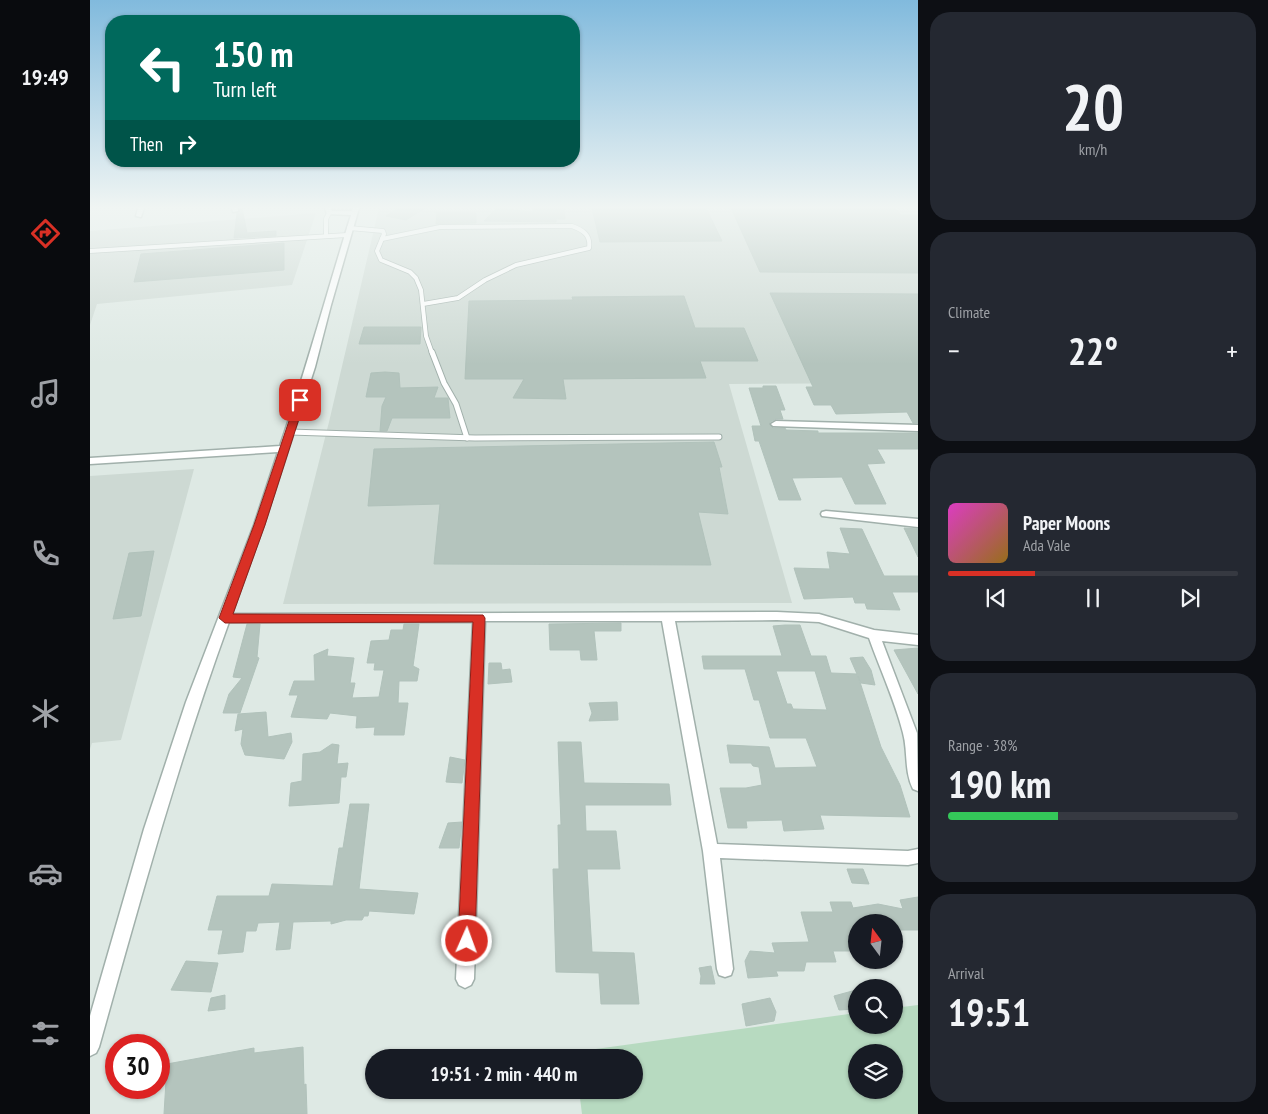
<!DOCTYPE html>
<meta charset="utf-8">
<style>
body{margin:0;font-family:"PT Sans Narrow",sans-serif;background:#242831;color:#f1f3f6;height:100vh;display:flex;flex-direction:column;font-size:19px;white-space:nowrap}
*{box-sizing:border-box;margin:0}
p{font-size:16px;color:#9ea1a6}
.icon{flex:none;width:28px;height:28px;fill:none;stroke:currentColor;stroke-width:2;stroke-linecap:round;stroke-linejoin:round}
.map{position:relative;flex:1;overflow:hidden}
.sheet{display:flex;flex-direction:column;gap:12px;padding:12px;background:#0d0f14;width:350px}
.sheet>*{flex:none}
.guide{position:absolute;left:15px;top:15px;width:475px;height:152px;border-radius:20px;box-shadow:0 1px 4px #0004;background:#00695c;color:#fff;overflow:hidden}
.needle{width:32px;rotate:345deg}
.controls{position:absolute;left:758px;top:914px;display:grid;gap:10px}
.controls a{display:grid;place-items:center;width:55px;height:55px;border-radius:50%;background:#171b24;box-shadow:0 1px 4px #0004;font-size:25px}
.speed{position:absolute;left:15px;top:1034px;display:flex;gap:10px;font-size:25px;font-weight:700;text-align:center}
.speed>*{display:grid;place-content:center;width:65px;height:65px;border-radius:50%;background:#171b24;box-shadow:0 1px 4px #0004;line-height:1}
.speed .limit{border:8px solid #d22;background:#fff;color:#111}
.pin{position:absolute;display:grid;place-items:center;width:42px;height:42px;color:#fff;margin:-21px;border-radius:10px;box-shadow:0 2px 8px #0006}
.me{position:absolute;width:55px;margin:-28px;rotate:2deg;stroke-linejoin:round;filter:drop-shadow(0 0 4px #0008)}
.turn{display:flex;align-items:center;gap:18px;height:105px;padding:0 25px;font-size:22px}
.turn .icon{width:65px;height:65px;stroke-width:2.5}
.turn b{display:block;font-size:35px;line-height:42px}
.then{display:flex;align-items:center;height:48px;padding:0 25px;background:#0003;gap:10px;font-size:19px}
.big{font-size:38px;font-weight:600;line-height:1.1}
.sheet .tile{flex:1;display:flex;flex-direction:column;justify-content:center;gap:8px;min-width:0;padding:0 18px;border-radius:20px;background:#242831}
.sheet .dial{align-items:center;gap:0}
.dial b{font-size:65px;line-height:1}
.song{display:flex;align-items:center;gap:15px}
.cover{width:60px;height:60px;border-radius:8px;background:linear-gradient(135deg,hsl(310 70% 55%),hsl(40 70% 35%))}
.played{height:5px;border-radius:2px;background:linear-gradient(90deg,#d93025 30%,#363941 30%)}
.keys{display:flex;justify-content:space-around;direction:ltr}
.heat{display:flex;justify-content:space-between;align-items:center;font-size:28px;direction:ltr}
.charge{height:8px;border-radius:4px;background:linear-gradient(90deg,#34c759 38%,#363941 0)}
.trip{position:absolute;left:275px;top:1049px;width:278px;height:50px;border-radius:25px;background:#171b24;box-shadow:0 1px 4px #0004;font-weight:600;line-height:50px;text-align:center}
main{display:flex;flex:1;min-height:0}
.tab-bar{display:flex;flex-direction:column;width:90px;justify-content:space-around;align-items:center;background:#090b0e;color:#9ea1a6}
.tab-bar .icon{width:35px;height:35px}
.tab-bar .current{color:#d93025}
.tab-bar b{font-size:22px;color:#f1f3f6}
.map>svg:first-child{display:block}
.built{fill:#cdd9d3}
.green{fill:#b7dac0;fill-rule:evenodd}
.building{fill:#b4c4bd;stroke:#b1c2bb;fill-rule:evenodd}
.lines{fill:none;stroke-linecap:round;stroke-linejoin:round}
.service-far1-casing{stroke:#a1b0ab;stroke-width:5.5}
.service-casing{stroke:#a1b0ab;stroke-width:7}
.minor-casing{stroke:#a1b0ab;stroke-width:3}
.service-far1{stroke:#fff;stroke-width:4}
.service{stroke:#fff;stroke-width:5}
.minor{fill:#fff;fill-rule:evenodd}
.route{fill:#d93025;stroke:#8d1f18}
</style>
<main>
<nav class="tab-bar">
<b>19:49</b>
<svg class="icon current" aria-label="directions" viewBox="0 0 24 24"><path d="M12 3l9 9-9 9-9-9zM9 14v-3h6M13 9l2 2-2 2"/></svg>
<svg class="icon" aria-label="music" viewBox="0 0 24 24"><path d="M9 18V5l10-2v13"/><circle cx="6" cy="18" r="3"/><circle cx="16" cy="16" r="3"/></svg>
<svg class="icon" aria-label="phone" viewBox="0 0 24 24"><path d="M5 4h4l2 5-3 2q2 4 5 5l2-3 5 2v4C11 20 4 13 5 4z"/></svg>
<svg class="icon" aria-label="climate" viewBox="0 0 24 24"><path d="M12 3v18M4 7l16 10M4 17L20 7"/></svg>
<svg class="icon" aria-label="car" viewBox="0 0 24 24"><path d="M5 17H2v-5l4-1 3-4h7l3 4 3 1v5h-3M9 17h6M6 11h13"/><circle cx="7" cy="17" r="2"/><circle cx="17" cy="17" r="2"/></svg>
<svg class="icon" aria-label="filters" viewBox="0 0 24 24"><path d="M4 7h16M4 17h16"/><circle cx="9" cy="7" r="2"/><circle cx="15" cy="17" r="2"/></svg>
</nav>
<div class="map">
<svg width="828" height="1114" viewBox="0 0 828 1114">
<rect width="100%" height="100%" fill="#dee9e4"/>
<!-- built -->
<g class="built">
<path d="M289 208H828V383L639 384 702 603 193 604 239 422Z"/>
<path d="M226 213 202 285 7 304 0 325V231Z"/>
<path d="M104 469 31 740 2 743 0 749V476Z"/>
</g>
<!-- green -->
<path class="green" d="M828 1005V1114H492L489 1090H544V1058L484 1057V1052L766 1013V1025H804V1008ZM766 1052H804V1090H766Z"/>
<!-- building -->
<g class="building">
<path d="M150 208H152L157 233 186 231V236L144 238 147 213 149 212Z"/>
<path d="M308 208H335L316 220 296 216Z"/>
<path d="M407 208 443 212V208H474L475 219H466V222L394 221Z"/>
<path d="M502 208H616L632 241 510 242Z"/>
<path d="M641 208H805L811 215H828V273L670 272Z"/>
<path d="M347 212 386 213V223L346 224Z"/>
<path d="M194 243V270L44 282 51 254Z"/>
<path d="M680 293 828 294V423H823L817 412 746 414 741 405H724L716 387H723Z"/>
<path d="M594 296 605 328H654L668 361H610L616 378 473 379 476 399 423 398 434 379H375L379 301 483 300 482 297Z"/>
<path d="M274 327H331L330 344H269Z"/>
<path d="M295 372 309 373 310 388 348 387 344 398H358L360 418H302L297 431H290L292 406 296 397H276L281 373Z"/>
<path d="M673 386H686L695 410H690L693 419H686L680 422V425L683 428H695L696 430 728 431V433H828V449H787L795 463 777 464 796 504H765L752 477 702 478 711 500H689L669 441H665L662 426H671L659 388H673Z"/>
<path d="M624 442 632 467H629L638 514 608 512 621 565 344 564 350 504 278 506 284 449Z"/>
<path d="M750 528 772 529 794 576H828V592H802L810 610 777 609 775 603H765L763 597 714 599 704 568 740 569 737 552 760 554Z"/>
<path d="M814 528 828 529V557Z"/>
<path d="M64 551 51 616 23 619 39 553Z"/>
<path d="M531 623V631H504L507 660H491L490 650H460L459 624Z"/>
<path d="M157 624H170L167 657 169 658 150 713H133L139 694 152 678 143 677Z"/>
<path d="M314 624H329L323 666 329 669 327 681H309L308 703H318L314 735H284L285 727 266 728 267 716 240 713 237 719 201 717 208 695H199L204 681H225L224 655 238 649 237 656 264 658 260 683H265L262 698 289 697 294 670H284L285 663H277L281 641 299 640 301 630H313Z"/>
<path d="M695 625H710L721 656H736L741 673 767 674 760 658 773 657 781 670 785 685 771 683 768 676 791 747 810 785 820 817 730 815 734 829 694 831 692 820 656 821 657 828H638L630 788H656L672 785 669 767 663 766 661 763H640L637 745 679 747 685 768 727 767 716 738H680L669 700H664L655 669H614L612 656H692L683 626ZM686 671H725L737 710 703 709 701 704H697Z"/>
<path d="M828 648V694L804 650Z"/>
<path d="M399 663H411L412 670 420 669 422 682 398 684Z"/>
<path d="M527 702 528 720 499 721 502 713 499 703Z"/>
<path d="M176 712 178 737 201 733 202 742 194 759 155 755 151 744 153 729 145 731 148 714Z"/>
<path d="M468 742H491L494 783 579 784 581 805H495L496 831H526L530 869H497L502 952 544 953 549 1004H511L509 973 466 972 463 869H469L468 825H471Z"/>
<path d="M242 744 249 745 247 764 258 763 256 777H251L249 803 199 806 201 783 212 781 213 754 230 752Z"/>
<path d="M360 757 375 760 372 783 356 782Z"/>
<path d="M260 804H279L269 889 328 893 324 914 279 911 278 916H274L272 920H256L241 924V921L203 922 200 949 186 950 190 922 168 923 166 931H156L153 952 128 954 133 930H118L127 896H179L182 884 243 886 249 848H253Z"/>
<path d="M372 822 369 848H349L358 823Z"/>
<path d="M757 869H773L779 884 762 883Z"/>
<path d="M828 897V930H804V922H766V951H743L746 962H716L714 971H686L688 976 658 978 655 961 660 951 685 953 682 943 719 942 711 912H743L740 902H761L763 908 788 904 813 909 810 900Z"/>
<path d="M96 961 128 963 121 992 81 990Z"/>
<path d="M621 966 625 984H610L611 976 609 968Z"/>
<path d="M766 990V1009L749 1010 744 996Z"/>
<path d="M135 995V1009L118 1011 121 998Z"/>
<path d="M680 998 686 1012 684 1021 656 1026 652 1004Z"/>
<path d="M213 1047 214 1085 216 1084 217 1114H74L77 1064 164 1048V1053Z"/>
</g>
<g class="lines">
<!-- service-far1 casing -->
<g class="service-far1-casing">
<g id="service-far1">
<path d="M259 228 293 231 294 234 287 251 291 260 320 272 326 278 331 290 336 336 342 353"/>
<path d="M236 236V219L239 213"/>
<path d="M292 239 350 227 482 226C493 230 501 235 499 248L426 265 395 280 368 298 333 304"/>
<path d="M0 251 257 235"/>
</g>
</g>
<!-- service casing -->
<g class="service-casing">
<g id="service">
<path d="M342 352 354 383 366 404 377 438"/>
<path d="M200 432 385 438 629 437"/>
</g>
</g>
<!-- minor casing -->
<g class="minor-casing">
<g id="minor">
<path d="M48 208H54L51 217 46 216Z"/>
<path d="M142 208H148V211L143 212Z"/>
<path d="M235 208H241L242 211H262L263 208H269L241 305 225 367 174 525 142 614 687 612 729 614 784 630 828 635V645L792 641 827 733 828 791 823 789C814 771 818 751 813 733 805 701 790 669 779 638L729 622 687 620 585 621 627 844 818 851 828 849V863L818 865 630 858 643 969 641 975 635 977 629 975 627 969 613 851 572 621H395L384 979 381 985 375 988 369 985 366 979 383 622H139C88 762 49 904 9 1047L6 1053 0 1056V1016L54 829 96 702 164 525 188 452 0 464V458L190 446C216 370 237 292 261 215L237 214Z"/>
<path d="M686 421 828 425V431L683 426 681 424Z"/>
<path d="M736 511 828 519V527L732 516 731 514 732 512Z"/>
</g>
</g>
<!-- service-far1 -->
<use href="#service-far1" class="service-far1"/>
<!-- service -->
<use href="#service" class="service"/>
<!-- minor -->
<use href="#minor" class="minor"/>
</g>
<!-- sky -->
<linearGradient id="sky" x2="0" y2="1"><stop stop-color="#81badd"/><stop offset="0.57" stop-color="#f0f5f3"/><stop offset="1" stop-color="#f0f5f3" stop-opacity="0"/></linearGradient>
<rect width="828" height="364" fill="url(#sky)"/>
<!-- route -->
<path class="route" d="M210 397 215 400 175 525 143 614 393 615 395 618 385 941 383 947 377 950 371 947 368 941 383 622 135 623 129 618 164 525 206 400Z"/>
</svg>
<div class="controls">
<a><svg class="needle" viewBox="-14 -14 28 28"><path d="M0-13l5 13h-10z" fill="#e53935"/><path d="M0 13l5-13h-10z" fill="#9ea1a6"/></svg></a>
<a><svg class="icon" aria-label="search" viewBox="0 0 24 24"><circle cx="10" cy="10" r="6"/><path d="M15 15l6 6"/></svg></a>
<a><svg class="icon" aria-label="layers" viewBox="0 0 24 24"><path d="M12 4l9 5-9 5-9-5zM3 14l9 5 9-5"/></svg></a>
</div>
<div class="speed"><div class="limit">30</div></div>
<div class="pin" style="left:210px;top:400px;background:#d93025"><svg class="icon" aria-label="arrive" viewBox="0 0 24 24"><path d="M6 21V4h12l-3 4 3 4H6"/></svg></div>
<svg class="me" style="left:377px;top:941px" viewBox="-20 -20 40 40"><circle r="17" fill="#d93025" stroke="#fff" stroke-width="3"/><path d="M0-11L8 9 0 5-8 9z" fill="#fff"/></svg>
<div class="trip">19:51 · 2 min · 440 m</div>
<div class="guide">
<div class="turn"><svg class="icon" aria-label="left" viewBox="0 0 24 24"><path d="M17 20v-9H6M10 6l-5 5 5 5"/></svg><div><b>150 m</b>Turn left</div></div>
<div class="then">Then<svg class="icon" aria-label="right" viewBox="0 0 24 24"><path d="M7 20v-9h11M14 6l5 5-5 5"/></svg></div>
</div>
</div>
<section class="sheet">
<div class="tile dial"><b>20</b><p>km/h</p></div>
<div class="tile"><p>Climate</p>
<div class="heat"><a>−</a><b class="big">22°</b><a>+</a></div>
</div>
<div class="tile">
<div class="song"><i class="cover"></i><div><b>Paper Moons</b><p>Ada Vale</p></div></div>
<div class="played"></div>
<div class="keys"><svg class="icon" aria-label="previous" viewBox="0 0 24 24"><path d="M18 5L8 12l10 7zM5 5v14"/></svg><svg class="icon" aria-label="pause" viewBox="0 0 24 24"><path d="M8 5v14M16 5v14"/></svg><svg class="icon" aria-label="next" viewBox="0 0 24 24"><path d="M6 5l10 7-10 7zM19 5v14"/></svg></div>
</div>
<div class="tile"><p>Range · 38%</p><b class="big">190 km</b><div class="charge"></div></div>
<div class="tile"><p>Arrival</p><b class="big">19:51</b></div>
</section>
</main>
